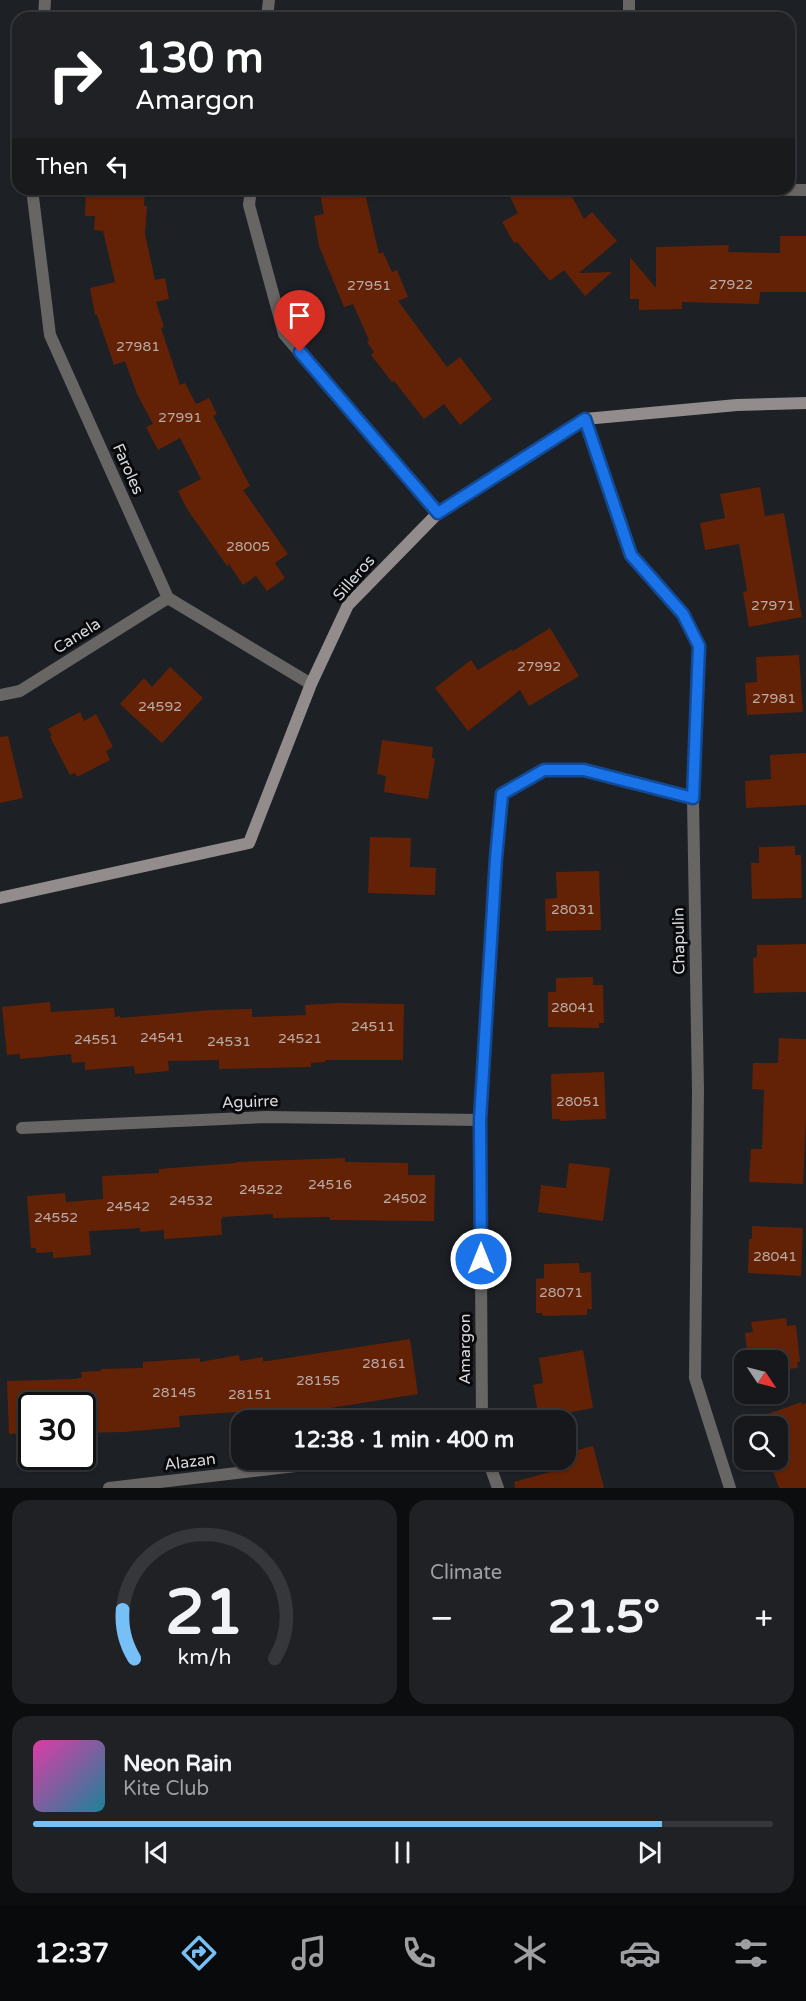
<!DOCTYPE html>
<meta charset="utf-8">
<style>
body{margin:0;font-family:"Varela Round",sans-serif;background:#1f2125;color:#f1f3f6;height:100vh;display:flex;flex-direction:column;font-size:22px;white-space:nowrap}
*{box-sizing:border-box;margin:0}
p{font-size:20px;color:#9ea0a3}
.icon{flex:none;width:33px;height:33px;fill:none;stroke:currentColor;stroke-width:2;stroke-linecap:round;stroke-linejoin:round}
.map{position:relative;height:1488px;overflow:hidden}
.details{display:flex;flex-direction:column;gap:12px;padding:12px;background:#0c0d0f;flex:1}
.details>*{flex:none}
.hud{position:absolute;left:12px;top:12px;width:783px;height:183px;border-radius:18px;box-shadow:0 2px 4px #0004,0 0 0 2px #35373b;background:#202124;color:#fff;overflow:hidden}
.needle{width:39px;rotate:125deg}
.buttons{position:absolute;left:734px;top:1350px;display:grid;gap:12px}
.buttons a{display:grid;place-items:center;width:54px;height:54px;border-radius:12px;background:#16181c;box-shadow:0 2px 4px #0004,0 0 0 2px #35373b;font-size:30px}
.speed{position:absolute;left:18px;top:1392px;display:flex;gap:12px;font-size:30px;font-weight:700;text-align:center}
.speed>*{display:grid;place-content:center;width:78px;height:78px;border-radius:50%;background:#16181c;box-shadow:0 2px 4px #0004,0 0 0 2px #35373b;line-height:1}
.speed .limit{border:3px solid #111;border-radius:9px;background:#fff;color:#111}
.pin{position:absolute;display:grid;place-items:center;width:51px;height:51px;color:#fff;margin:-62px -26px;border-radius:50% 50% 50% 0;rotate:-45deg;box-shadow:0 0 6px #0007}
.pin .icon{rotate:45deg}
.me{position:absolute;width:66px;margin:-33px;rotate:0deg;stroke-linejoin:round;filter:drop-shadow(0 0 4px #0008)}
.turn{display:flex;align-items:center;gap:21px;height:126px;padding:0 24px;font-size:27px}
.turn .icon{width:78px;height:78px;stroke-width:2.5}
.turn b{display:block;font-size:42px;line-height:51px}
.then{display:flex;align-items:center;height:57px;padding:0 24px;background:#0003;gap:12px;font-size:22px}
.big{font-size:45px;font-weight:700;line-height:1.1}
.details .widget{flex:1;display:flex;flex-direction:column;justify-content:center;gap:9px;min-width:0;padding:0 21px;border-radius:18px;background:#1f2125}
.details .dial{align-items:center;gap:0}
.dial svg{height:156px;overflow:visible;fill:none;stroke:#35373b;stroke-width:7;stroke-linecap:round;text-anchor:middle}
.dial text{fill:#f1f3f6;stroke:none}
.song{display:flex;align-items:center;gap:18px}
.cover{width:72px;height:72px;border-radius:9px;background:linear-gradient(135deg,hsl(320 70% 55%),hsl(190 70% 35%))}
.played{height:6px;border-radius:3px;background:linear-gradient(90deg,#77c0f7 85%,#35373b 85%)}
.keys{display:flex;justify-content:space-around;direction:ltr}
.heat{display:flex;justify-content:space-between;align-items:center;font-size:33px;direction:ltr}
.details .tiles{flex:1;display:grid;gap:12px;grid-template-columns:1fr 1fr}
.widget:last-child{grid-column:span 2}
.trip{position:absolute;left:231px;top:1410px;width:345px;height:60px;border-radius:18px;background:#16181c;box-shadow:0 2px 4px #0004,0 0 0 2px #35373b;font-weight:700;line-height:60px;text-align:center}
.menu{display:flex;height:96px;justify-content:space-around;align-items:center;background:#090a0b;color:#9ea0a3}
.menu .icon{width:42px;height:42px}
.menu .selected{color:#77c0f7}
.menu b{font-size:27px;color:#f1f3f6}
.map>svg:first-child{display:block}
.building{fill:#632206}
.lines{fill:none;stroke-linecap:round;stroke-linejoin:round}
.street{stroke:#686565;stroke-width:12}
.secondary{stroke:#928c8c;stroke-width:12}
.route-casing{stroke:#114b97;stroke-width:15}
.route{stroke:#1a73e8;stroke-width:10}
.labels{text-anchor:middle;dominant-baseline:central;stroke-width:6;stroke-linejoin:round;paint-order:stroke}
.number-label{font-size:14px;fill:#baaba6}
.street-label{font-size:16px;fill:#d7d9dc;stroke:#09090c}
</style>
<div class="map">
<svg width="806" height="1488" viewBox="0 0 806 1488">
<rect width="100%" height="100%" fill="#1d2025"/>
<!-- building -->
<g class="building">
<path d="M86 189H145L144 206H147L145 234 155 280 165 278 169 299 156 302 164 327 161 328 180 385 185 383 196 404 209 398 217 414 213 416 250 486 243 490 288 554 275 563 285 578 267 591 256 576 243 585 229 564 227 566 187 509 178 491 201 479 180 438 158 450 146 427 153 424 137 394 125 361 114 365 97 315H95L90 288 115 282 103 231 94 230 95 216H85Z"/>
<path d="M319 189H364L379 254 383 252 392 272 397 270 408 297 398 301 447 367 460 357 492 399 460 425 444 404 424 419 394 381 392 382 371 355 374 352 367 342 369 340 353 304 344 307 319 246 314 216 324 214Z"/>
<path d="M506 189H568L584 219 592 212 617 241 579 273 612 272 585 296 564 270 550 281 517 242 514 243 502 222 518 213Z"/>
<path d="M780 236H806V292H760L759 304 682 302V309L639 310V299H630V257L656 288V247L729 245 728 252 780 253Z"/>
<path d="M760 487 765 516 784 513 802 617 749 627 743 592 747 591 739 544 705 550 700 523 725 518 720 494Z"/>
<path d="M550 628 579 676 529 706 520 690 468 731 435 688 471 660 478 670 512 649 513 651Z"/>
<path d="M799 655 803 712 747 715 745 683 757 682 756 657Z"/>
<path d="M170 667 203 698 162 743 120 704 144 678 152 687Z"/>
<path d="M80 712 84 721 96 714 113 747 106 751 110 760 77 777 75 773 70 775 50 737 52 735 48 729Z"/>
<path d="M8 736 23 798 0 803V737Z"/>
<path d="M382 740 433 747 432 758 435 759 428 799 384 792 386 776 377 774Z"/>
<path d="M806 753V805L746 808 745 781 771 779 770 755Z"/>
<path d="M370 837 411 838 410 867 436 868 435 895 368 893Z"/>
<path d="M795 846V855H801L802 898 752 899 751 863H759V847Z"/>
<path d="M599 871 601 930 546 931 545 899 557 898 556 872Z"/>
<path d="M806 944V992L754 993 753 958 757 957V945Z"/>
<path d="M593 977V985H603L604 1023H599V1028L548 1027V992H556V978Z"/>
<path d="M50 1002 51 1012 114 1008 115 1017 120 1016V1018L212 1010 252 1009V1017L306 1015 305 1005 340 1003 404 1004 403 1060H325V1062L311 1063V1067L219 1069V1060L168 1061 169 1071 135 1074 134 1066 85 1070V1062L72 1063 71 1054 20 1059V1054L7 1055 2 1007Z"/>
<path d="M779 1038 806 1039V1119L803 1184 749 1182 751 1149H762L764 1090 752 1089 753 1063H778Z"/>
<path d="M604 1072 606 1119 560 1121V1119H552L551 1074Z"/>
<path d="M345 1158V1162L408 1163V1175H435L434 1221 330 1220V1217L273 1218V1214L222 1217 223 1219H221L222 1235 164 1239V1230L140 1232V1228L89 1231 91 1255 53 1258V1252L36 1253V1248H31L27 1196 65 1193 66 1202 103 1199 102 1176 159 1173V1169L236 1163V1162Z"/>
<path d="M569 1163 610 1168 603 1221 538 1212 541 1185 566 1188Z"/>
<path d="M752 1226 803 1228 801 1276 748 1273 749 1239H752Z"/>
<path d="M579 1263 580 1273 591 1272 592 1309H587V1315L543 1316 542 1313H536V1279L544 1278V1264Z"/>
<path d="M786 1318 787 1326 796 1325 800 1362H797L798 1368 777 1370V1360H748L745 1333 753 1332 751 1322Z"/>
<path d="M410 1339 418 1394 299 1413 298 1408 238 1418 237 1412 179 1416 180 1427 124 1432 82 1433V1406H32V1432L9 1434 7 1381 77 1379V1378H82L81 1372 101 1371V1369L143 1368V1362L200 1358V1362L239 1355 240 1361 263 1357V1361H268Z"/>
<path d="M583 1350 593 1408 539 1418 533 1385 543 1383 539 1358Z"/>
<path d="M802 1402V1405L806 1403V1488H779L769 1460H777V1426H762L759 1417Z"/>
<path d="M593 1446 604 1488H515L514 1482 550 1472 546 1460H566V1453Z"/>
</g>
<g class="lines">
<!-- street -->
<g class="street">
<path d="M44 18 45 0"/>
<path d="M267 18 269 0"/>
<path d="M629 18V0"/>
<path d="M32 189 50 335 168 598 311 684"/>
<path d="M251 189 249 205 284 334 438 513"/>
<path d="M711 189 806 190"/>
<path d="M585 419 631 555 683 613 699 646 693 799 698 1091 695 1378 730 1488"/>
<path d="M0 695 20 691 168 598"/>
<path d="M22 1128 266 1117 480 1120"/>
<path d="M482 1420 480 1120 496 858 502 794 544 770H584L693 799"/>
<path d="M488 1460 498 1488"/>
<path d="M109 1488 347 1460"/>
</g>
<!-- secondary -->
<path class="secondary" d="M0 898 249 843 311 684 348 605 438 513 585 419 737 405 806 403"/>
</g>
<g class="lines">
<!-- route casing -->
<g class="route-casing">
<path id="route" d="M300 352 438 513 585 419 631 555 683 614 699 646 693 798 584 770H544L502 794 496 858 480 1120 481 1259"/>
</g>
<!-- route -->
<use href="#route" class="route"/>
</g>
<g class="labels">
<!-- number labels -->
<g class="number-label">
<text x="731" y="284">27922</text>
<text x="369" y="285">27951</text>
<text x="138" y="346">27981</text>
<text x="180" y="417">27991</text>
<text x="248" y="546">28005</text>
<text x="773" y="605">27971</text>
<text x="539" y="666">27992</text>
<text x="774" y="698">27981</text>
<text x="160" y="706">24592</text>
<text x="573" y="909">28031</text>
<text x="573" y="1007">28041</text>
<text x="373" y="1026">24511</text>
<text x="162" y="1037">24541</text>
<text x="300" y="1038">24521</text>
<text x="96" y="1039">24551</text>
<text x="229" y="1041">24531</text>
<text x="578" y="1101">28051</text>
<text x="330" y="1184">24516</text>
<text x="261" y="1189">24522</text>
<text x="405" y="1198">24502</text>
<text x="191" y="1200">24532</text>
<text x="128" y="1206">24542</text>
<text x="56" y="1217">24552</text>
<text x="775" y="1256">28041</text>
<text x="561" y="1292">28071</text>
<text x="384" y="1363">28161</text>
<text x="318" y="1380">28155</text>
<text x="174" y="1392">28145</text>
<text x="250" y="1394">28151</text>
</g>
<!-- street labels -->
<g class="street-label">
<text transform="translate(128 469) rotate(66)">Faroles</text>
<text transform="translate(354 578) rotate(-49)">Silleros</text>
<text transform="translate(77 636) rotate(-32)">Canela</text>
<text transform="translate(679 941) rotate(-91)">Chapulin</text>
<text transform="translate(250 1102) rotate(-2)">Aguirre</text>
<text transform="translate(465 1349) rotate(-90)">Amargon</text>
<text transform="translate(190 1462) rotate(-7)">Alazan</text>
</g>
</g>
</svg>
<div class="buttons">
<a><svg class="needle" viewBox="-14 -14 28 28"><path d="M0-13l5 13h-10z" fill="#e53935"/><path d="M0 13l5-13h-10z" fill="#9ea0a3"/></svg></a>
<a><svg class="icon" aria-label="search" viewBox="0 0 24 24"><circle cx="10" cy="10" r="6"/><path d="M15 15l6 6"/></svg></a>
</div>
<div class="speed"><div class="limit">30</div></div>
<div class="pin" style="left:300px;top:352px;background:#d93025"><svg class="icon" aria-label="arrive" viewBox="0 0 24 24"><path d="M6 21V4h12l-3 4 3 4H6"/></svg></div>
<svg class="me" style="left:481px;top:1259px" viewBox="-20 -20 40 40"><circle r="17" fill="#1a73e8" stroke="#fff" stroke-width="3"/><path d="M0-11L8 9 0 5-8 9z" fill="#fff"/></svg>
<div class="trip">12:38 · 1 min · 400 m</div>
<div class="hud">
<div class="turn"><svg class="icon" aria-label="right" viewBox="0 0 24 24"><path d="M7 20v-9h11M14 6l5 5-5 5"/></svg><div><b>130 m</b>Amargon</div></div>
<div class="then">Then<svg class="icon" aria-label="left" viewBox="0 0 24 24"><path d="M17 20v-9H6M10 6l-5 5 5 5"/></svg></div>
</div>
</div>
<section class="details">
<div class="tiles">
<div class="widget dial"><svg viewBox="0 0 100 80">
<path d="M14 69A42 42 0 1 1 86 69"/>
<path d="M14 69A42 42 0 0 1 8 44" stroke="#77c0f7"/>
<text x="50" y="56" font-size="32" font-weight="700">21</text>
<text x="50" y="72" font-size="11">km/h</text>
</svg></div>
<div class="widget"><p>Climate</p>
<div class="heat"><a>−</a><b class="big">21.5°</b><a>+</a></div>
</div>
<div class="widget">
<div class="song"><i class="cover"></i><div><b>Neon Rain</b><p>Kite Club</p></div></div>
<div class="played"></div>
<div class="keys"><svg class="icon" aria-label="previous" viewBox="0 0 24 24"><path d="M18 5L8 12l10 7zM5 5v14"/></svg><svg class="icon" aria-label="pause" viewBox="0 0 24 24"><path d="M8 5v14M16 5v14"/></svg><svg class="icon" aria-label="next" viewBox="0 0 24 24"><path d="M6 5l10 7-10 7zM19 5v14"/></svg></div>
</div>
</div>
</section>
<nav class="menu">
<b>12:37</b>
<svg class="icon selected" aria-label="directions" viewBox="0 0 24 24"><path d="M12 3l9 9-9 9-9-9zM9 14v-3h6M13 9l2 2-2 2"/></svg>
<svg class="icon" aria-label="music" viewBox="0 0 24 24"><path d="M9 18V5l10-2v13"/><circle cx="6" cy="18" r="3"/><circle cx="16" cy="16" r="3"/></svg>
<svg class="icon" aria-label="phone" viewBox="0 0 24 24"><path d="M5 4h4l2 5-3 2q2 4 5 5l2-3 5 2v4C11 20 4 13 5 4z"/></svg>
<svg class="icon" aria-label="climate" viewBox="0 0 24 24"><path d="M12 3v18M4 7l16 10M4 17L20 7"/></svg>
<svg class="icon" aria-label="car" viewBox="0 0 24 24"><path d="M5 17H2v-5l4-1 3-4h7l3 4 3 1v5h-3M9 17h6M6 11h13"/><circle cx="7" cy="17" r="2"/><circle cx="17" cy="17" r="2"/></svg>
<svg class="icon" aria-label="filters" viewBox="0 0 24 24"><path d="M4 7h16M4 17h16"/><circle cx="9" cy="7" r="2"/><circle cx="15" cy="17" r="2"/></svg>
</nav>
